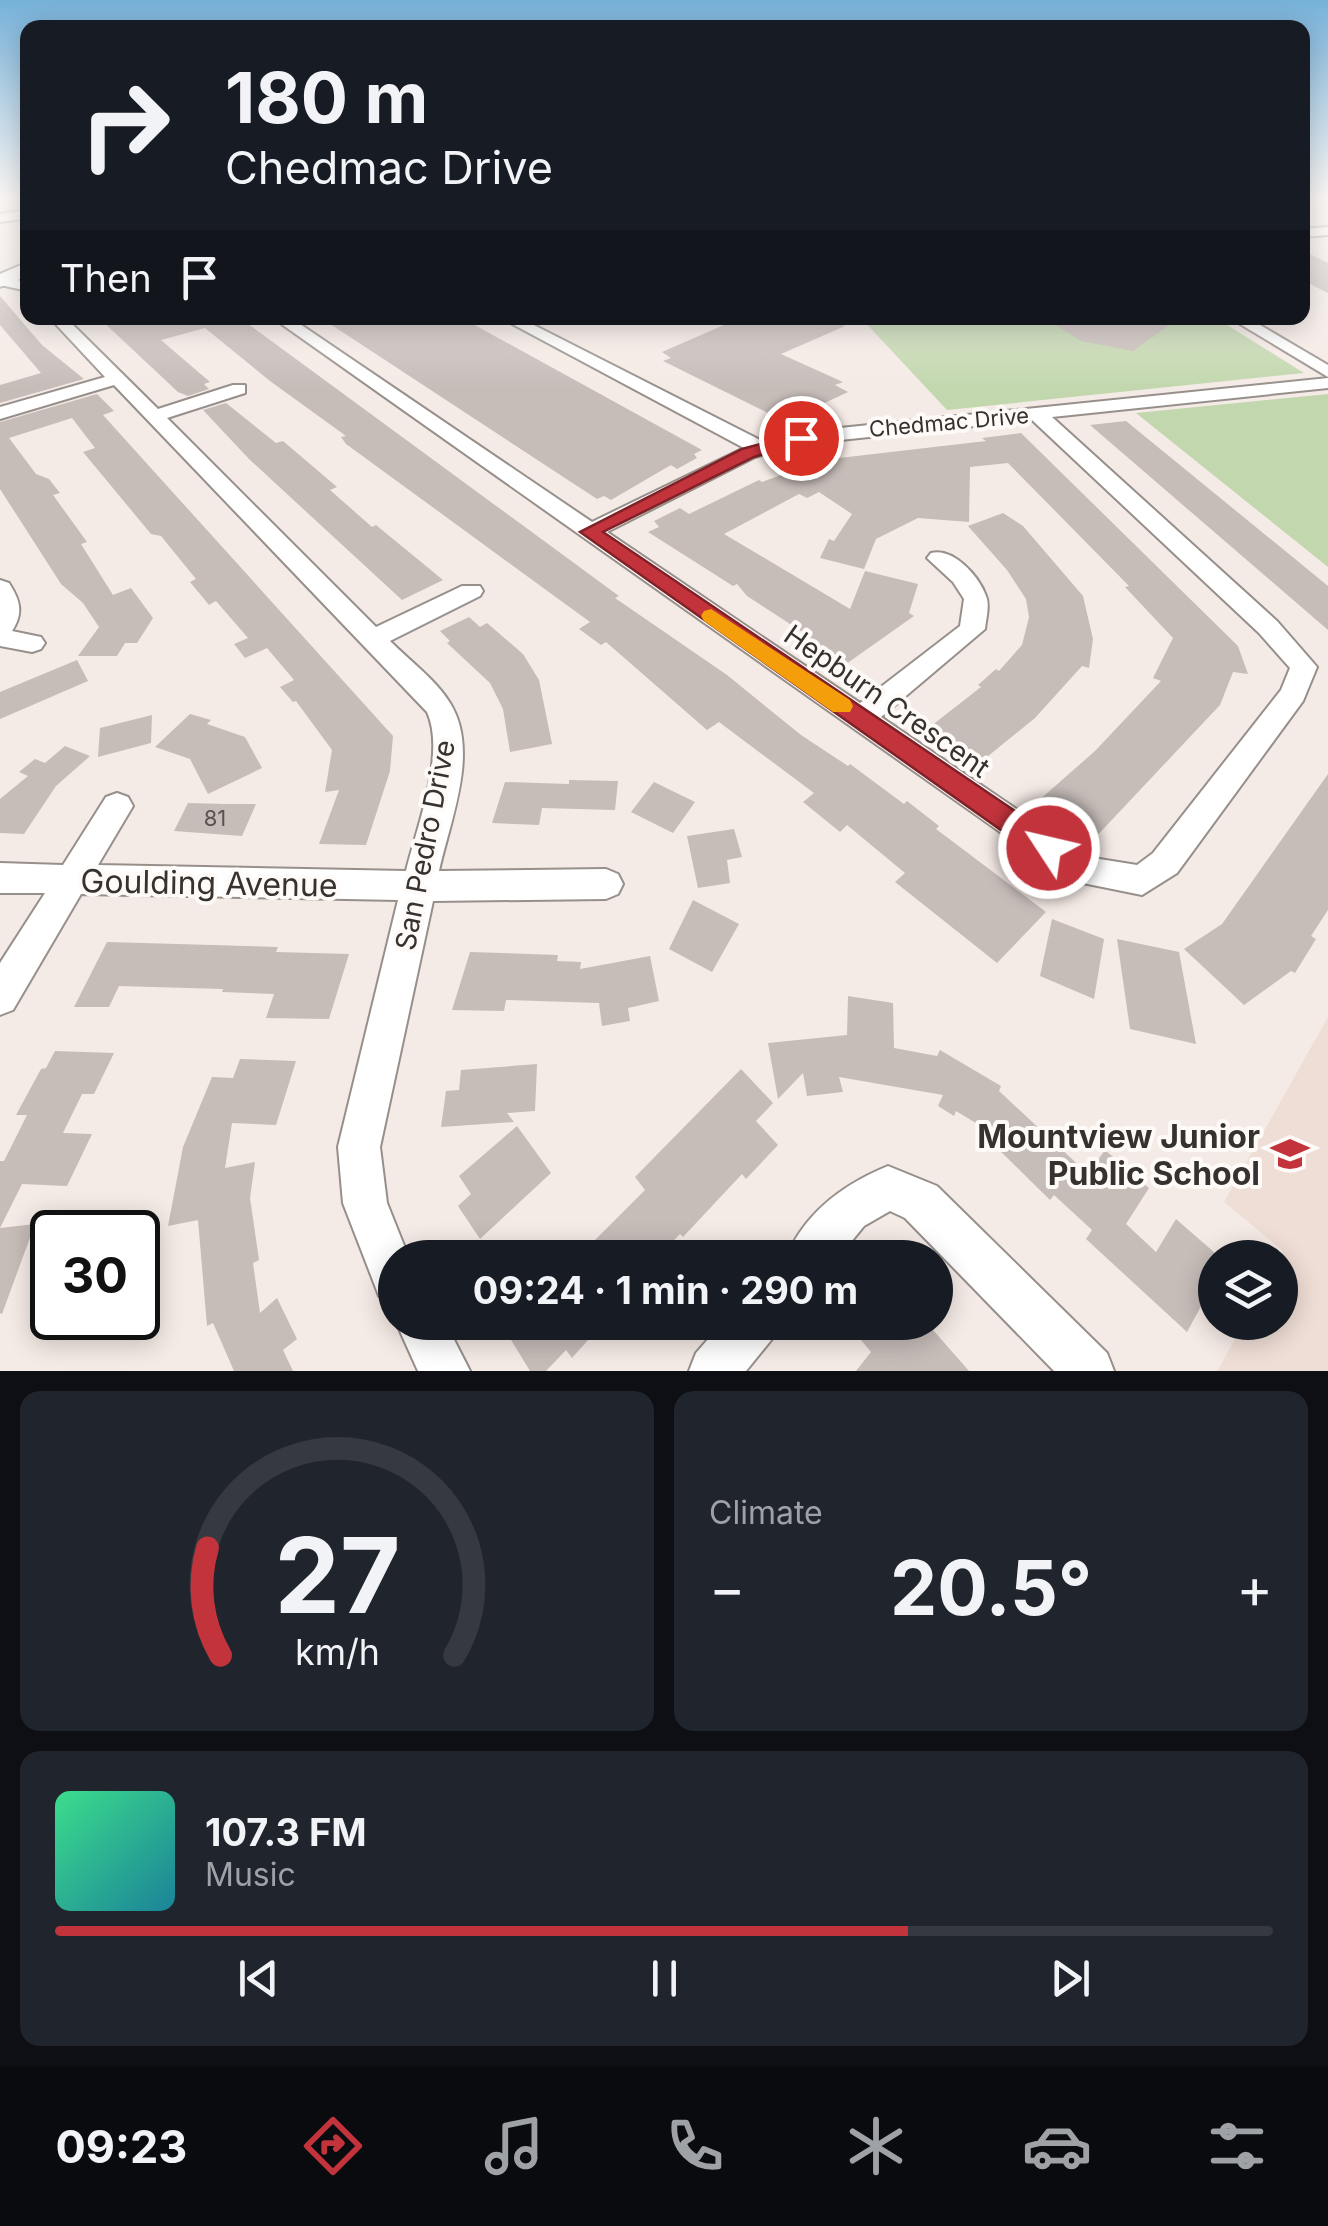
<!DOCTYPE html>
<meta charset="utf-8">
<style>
body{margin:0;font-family:Inter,sans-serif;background:#20242c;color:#f1f3f6;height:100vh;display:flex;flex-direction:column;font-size:38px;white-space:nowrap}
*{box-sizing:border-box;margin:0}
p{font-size:32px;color:#9ea1a6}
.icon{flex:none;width:55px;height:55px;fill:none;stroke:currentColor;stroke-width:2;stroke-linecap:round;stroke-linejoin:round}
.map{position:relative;height:1371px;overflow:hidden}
.panel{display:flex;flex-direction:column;gap:20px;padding:20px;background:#0d0f14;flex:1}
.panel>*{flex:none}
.hud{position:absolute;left:20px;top:20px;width:1290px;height:305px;border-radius:20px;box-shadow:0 5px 25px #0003;background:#171b24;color:#f1f3f6;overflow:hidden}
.controls{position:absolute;left:1198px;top:1240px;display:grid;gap:20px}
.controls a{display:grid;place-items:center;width:100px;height:100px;border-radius:50%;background:#171b24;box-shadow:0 5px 25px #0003;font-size:50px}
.speed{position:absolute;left:30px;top:1210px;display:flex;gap:20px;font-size:50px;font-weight:700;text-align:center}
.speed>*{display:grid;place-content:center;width:130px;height:130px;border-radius:50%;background:#171b24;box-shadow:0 5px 25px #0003;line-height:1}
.speed .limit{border:5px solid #111;border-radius:15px;background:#fff;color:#111}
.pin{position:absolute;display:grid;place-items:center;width:85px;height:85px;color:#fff;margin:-42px;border:5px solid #fff;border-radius:50%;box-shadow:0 2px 10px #0007}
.me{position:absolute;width:110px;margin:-55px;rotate:305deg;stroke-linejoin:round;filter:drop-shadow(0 0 8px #0008)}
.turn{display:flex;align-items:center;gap:35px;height:210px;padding:0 40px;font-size:45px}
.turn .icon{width:130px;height:130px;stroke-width:2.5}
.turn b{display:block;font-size:70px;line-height:85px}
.then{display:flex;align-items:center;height:95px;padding:0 40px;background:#0003;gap:20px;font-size:38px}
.big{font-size:75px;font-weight:700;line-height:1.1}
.panel .card{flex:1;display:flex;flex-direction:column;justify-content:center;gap:15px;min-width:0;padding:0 35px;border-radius:20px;background:#20242c}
.panel .dial{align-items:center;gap:0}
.dial svg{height:260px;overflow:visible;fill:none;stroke:#363941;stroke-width:7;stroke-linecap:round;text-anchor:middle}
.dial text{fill:#f1f3f6;stroke:none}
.song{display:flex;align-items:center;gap:30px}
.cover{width:120px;height:120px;border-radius:15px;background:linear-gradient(135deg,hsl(150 70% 55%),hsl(190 70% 35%))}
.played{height:10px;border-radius:5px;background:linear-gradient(90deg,#c3333c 70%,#363941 70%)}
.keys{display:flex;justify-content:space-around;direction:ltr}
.heat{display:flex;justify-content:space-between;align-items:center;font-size:55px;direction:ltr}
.panel .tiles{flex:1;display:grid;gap:20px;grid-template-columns:1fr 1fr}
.card:last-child{grid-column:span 2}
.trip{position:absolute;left:378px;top:1240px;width:575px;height:100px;border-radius:50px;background:#171b24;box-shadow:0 5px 25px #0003;font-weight:700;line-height:100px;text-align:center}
.menu{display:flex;height:160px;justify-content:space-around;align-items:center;background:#090b0e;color:#9ea1a6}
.menu .icon{width:70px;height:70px}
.menu .active{color:#c3333c}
.menu b{font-size:45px;color:#f1f3f6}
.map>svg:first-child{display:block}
.built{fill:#efded6}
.green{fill:#c2d7ae}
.building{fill:#c6bcb8}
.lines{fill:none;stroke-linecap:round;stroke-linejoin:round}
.street-casing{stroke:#978f8a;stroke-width:4}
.secondary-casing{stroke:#978f8a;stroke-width:4}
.street{fill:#fff;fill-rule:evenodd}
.secondary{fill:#fff;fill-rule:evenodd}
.route{fill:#c3333c;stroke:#7f2127;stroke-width:2.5}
.slow{fill:#f59e0b}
.labels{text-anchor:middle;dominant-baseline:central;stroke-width:8;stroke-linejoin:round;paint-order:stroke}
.far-street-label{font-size:22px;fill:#353230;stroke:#fefaf8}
.number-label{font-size:22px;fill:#595452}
.street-label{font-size:28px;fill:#353230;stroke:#fefaf8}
.near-street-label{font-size:32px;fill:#353230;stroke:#fefaf8}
.near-poi-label{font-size:32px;font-weight:bold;fill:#353230;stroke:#fefaf8;text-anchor:end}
</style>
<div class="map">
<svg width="1328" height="1371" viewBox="0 0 1328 1371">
<rect width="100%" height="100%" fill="#f5ebe6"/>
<!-- built -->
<path class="built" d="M1328 1017V1371H1217L1244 1323 1280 1322V1258L1283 1251 1224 1202Z"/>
<!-- green -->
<g class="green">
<path d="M861 318H1216L1304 373 947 410Z"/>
<path d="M1328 394V567L1136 413Z"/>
</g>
<!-- building -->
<g class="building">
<path d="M1302 250 1328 263V293L1302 280Z"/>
<path d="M0 296 42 345 84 379 0 403V385L41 373 0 325Z"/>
<path d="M99 318H240L619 596 615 598 727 675 801 735 848 766 850 764 904 804 907 801 939 826 936 829 1046 912 997 963 895 882 905 873 847 825 840 832 803 802 814 793 719 722 707 730 606 642 601 645 579 629 590 622 346 444 341 437 346 436 270 381 205 328 161 340 210 382 204 384 209 389 188 396 178 392Z"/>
<path d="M321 318H462L702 450 694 454 697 458 677 469 671 465 611 500 604 496 597 499Z"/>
<path d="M740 318H822L845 326 781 354 843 382 835 385 848 392 795 417 782 410 772 415 663 361 671 358 662 352Z"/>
<path d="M1045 318H1179L1133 351 1081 341Z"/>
<path d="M97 394 114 411 103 415 393 736 390 771 366 845 319 844 339 790 325 792 332 750 296 701 293 702 280 687 294 680 267 648 245 658 234 644 248 638 216 601 209 605 190 582 196 579 161 536 151 534 83 452 95 448 72 418 9 438 36 474 49 479 60 493 53 495 87 542 81 544 113 595 131 588 153 618 137 643H125L117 656H78L99 627 83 603 61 584 0 489V422Z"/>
<path d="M226 403 276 443 283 441 337 487 330 490 372 527 376 525 443 580 402 600 249 459 203 410Z"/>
<path d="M1126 421 1328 586V630L1090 425Z"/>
<path d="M1021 433 1238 646 1248 674 1233 672 1220 705 1092 841 1037 802 1095 751 1161 681 1153 678 1173 638 1125 587 1129 586 1008 463 970 467 969 522 918 518 876 539 864 569 820 558 829 539 834 541 852 514 819 492 807 498 799 494 724 534 850 609 865 571 918 584 909 613 914 616 839 669 798 641 807 635 747 596 737 584 733 586 648 532 659 527 654 521 680 508 689 514 759 480 762 482 822 460 986 441 982 438Z"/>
<path d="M1003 513 1023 526 1083 596 1093 639 1089 668 1082 666 1035 718 982 761 931 726 981 687 978 685 996 669 999 671 1022 645 1029 617 1026 599 1007 570 968 526Z"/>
<path d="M469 617 480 627 487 623 523 654 539 680 552 744 510 752 503 709 490 683 447 643 450 641 440 631Z"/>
<path d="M77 660 88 681 0 719V692Z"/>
<path d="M190 714 211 720 207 724 245 737 262 768 208 794 190 759 155 747Z"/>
<path d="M152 715 151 743 98 757 100 728Z"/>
<path d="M65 746 90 756 56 786 24 834 0 833V799L28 776 19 772 35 759 45 763Z"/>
<path d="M1328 774V910L1311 936 1316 939 1295 973 1291 971 1244 1005 1184 949 1222 924Z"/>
<path d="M569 780 618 781 615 810 542 808 539 825 492 823 505 782 569 784Z"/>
<path d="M654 782 695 802 673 833 631 812Z"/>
<path d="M188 803 226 804H256L242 836 174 831Z"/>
<path d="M734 829 742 857 727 860 730 883 698 888 687 836Z"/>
<path d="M693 900 739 924 712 972 669 949Z"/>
<path d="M1052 919 1104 939 1094 999 1040 976Z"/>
<path d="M1117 939 1179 952 1196 1044 1130 1029Z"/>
<path d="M107 942 278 947 276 952 349 954 329 1019 266 1018 274 994 222 992 223 989 119 986 109 1007H74Z"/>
<path d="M470 952 558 955 557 961 581 962 580 969 650 956 659 1001 628 1008 630 1021 602 1026 599 1003 506 1000 504 1011 452 1010Z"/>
<path d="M848 996 893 1003 894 1048 937 1056 940 1050 1001 1086 999 1091 1088 1174 1105 1150 1149 1188 1126 1224 1156 1252 1176 1219 1215 1253V1308L1205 1299 1187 1332 1086 1239 1092 1230 1054 1195 1050 1200 989 1140 994 1134 956 1111 954 1116 938 1106 943 1095 839 1077 843 1092 807 1096 803 1073 778 1099 768 1043 847 1035Z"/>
<path d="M55 1051 114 1053 94 1094H82L63 1133 92 1134 67 1186 22 1184 0 1228V1161H4L27 1115H16L41 1069 46 1068Z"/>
<path d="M240 1059 296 1061 276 1125 232 1123 225 1168 255 1162 250 1198 259 1260 253 1263 260 1313 277 1298 297 1339 283 1350 293 1371H234L213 1323 207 1326 198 1220 168 1226 183 1147 212 1077 233 1078Z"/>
<path d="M537 1064 535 1111 507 1113 514 1122 441 1127 446 1091 459 1090 461 1070Z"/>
<path d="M741 1069 773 1103 756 1121 778 1145 746 1179 742 1174 683 1237 680 1234 657 1258H577L645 1190 635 1177Z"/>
<path d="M517 1126 551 1173 480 1239 458 1206 471 1194 459 1176Z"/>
<path d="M35 1224 2 1314 0 1313V1228Z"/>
<path d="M500 1322H604L572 1358 566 1350 546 1371H530Z"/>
<path d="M846 1322H926L969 1371H856L871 1352Z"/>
</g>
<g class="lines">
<!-- street casing -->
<g class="street-casing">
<g id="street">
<path d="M28 210V218L0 222V214Z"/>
<path d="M1328 227V235L1302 237V229Z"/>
<path d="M0 277 28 282V291L0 285Z"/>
<path d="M50 318H66L158 409 233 385H245V393L167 418 376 627 462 586H480L483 591 480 596 390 641C409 660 436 680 450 703 480 751 450 820 439 871L606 869 618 874 623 884 618 894 606 899 433 901 380 1147 387 1203 409 1258H395V1303L379 1296 343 1203 338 1147 398 900 81 894 13 1010 0 1015V963L45 893H0V863L63 865 106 797 117 793 128 797 133 806 98 865 406 871C417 826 446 754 427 712L114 385 0 419V407L105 377Z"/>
<path d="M273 318H291L592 522 744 448 501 318H520L764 442 801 432 1328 378V388L1052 417 1277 621 1317 667 1303 701 1177 873 1142 895 1068 880ZM1032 420 1259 633 1290 668 1281 690 1153 853 1137 865 1087 857 881 717 985 629C986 619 990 605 986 596 979 576 953 547 931 553L927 558 953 582 964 599 960 626 860 703 607 532 755 457 802 444Z"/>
<path d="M1230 318H1248L1328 365V377Z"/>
<path d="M0 580 9 583C20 600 24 613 12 631L41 637 45 643 41 649 32 652 0 646Z"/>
<path d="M888 1166 937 1186 1107 1353 1114 1371H1054L905 1218 890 1211 864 1226 838 1258H786C805 1212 844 1184 888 1166Z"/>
<path d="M395 1320 445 1322 470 1371H418Z"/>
<path d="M723 1322H779L772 1339 746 1371H689L696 1353Z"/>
</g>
</g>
<!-- secondary casing -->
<g class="secondary-casing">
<path id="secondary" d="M28 262V276L0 287V274Z"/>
</g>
<!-- street -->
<use href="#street" class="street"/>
<!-- secondary -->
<use href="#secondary" class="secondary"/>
</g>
<!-- sky -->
<linearGradient id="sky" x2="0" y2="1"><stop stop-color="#76b1d9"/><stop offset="0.51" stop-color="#faf6f4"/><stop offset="1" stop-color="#faf6f4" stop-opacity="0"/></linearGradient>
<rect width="1328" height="389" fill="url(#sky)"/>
<!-- route -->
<path class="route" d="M801 433 807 434V441L754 457 603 532 1058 840 1062 848 1058 857 1049 860 1039 857 580 532 742 449Z"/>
<!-- slow -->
<path class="slow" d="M711 609 850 700 853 706 850 712H833L704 621 701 616 704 611Z"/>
<!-- icons -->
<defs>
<g id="school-bare" transform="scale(3)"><path d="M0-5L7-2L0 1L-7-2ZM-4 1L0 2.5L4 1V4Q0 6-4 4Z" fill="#c3333c" stroke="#fefaf8" stroke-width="2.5" paint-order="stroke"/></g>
</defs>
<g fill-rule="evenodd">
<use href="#school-bare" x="1290" y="1154"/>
</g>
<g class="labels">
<!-- far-street labels -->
<g class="far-street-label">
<text transform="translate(949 422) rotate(-5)">Chedmac Drive</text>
</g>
<!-- number labels -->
<g class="number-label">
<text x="215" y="818">81</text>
</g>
<!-- street labels -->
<g class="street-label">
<text transform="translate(887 701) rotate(35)">Hepburn Crescent</text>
<text transform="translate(425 845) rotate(-79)">San Pedro Drive</text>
</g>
<!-- near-street labels -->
<g class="near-street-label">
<text transform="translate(209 883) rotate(1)">Goulding Avenue</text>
</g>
<!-- near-poi labels -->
<g class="near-poi-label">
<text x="1260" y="1136">Mountview Junior<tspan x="1260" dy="37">Public School</tspan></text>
</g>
</g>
</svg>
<div class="controls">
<a><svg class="icon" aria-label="layers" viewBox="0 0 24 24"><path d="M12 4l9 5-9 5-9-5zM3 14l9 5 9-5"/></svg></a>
</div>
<div class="speed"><div class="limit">30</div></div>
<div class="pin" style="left:801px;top:438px;background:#d93025"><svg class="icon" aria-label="arrive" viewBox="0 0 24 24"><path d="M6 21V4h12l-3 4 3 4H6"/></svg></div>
<svg class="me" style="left:1049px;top:848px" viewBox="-20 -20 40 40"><circle r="17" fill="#c3333c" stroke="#fff" stroke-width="3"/><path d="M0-11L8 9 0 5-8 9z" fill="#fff"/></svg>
<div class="trip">09:24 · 1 min · 290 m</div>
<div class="hud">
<div class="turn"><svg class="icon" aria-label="right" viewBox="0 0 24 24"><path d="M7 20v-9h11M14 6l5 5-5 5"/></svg><div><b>180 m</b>Chedmac Drive</div></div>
<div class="then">Then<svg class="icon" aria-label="arrive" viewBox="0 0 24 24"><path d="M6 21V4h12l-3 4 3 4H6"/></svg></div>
</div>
</div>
<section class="panel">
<div class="tiles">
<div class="card dial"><svg viewBox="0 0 100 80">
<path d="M14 69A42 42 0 1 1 86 69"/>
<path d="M14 69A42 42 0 0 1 10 36" stroke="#c3333c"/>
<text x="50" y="56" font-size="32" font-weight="700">27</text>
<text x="50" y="72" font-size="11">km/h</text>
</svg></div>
<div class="card"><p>Climate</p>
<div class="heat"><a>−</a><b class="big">20.5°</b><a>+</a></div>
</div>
<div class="card">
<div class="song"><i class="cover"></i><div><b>107.3 FM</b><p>Music</p></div></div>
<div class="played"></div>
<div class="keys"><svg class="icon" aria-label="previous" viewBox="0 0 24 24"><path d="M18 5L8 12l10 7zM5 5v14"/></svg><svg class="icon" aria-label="pause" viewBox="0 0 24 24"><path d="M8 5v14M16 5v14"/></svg><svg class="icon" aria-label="next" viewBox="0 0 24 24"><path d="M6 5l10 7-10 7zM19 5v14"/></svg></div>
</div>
</div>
</section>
<nav class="menu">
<b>09:23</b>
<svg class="icon active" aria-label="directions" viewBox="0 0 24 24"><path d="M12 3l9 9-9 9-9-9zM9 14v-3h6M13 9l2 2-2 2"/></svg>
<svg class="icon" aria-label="music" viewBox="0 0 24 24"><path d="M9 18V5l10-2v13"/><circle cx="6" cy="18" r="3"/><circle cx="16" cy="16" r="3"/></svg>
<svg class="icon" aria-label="phone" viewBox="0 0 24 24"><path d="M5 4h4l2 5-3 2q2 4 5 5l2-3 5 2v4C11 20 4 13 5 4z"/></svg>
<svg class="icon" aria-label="climate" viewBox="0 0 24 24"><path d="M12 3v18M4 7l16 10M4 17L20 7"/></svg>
<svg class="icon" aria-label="car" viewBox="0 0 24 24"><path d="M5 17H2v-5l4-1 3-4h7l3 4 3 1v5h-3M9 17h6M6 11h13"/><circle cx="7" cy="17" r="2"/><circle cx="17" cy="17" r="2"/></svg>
<svg class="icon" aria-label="filters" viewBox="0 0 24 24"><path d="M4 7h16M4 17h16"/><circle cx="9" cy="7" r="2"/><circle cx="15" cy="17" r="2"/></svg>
</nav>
